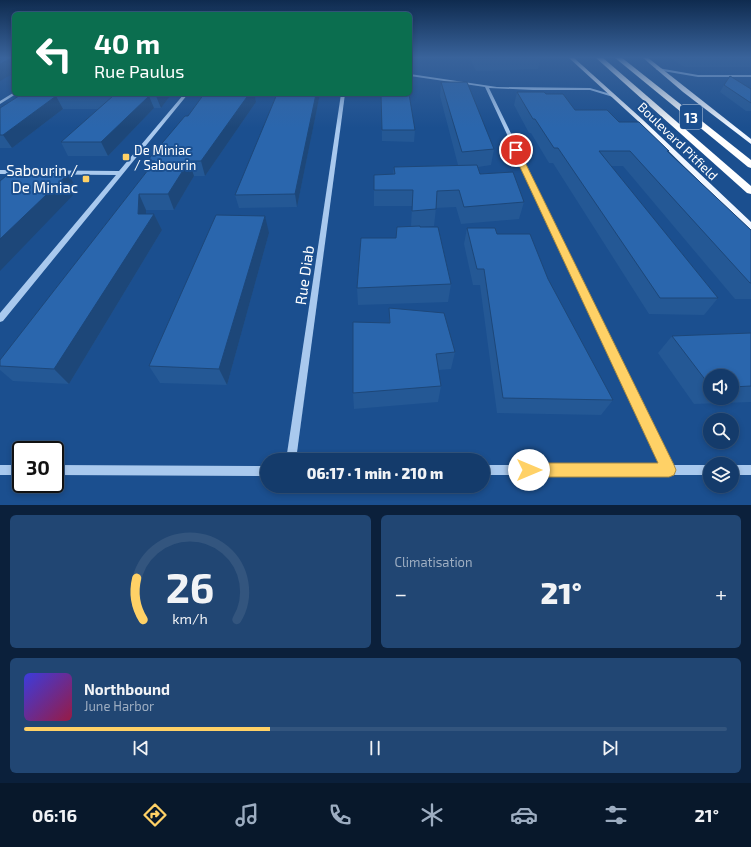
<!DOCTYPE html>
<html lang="fr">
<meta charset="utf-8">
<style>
body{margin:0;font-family:"Exo 2",sans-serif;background:#214673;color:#f1f3f6;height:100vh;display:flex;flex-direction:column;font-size:15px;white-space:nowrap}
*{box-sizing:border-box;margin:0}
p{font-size:13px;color:#9dadc1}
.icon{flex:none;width:22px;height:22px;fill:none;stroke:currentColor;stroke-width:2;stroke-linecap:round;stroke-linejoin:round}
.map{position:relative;height:505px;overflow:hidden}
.details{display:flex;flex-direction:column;gap:10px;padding:10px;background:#0b203b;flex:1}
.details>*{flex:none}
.top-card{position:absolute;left:12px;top:12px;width:400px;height:84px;border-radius:6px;box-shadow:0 2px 6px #0003,0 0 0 1px #33557e;background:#0b6e4f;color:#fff;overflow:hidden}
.tools{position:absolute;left:703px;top:369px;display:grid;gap:8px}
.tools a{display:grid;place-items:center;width:36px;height:36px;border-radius:50%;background:#143b6b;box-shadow:0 2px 6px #0003,0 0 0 1px #33557e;font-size:20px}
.speed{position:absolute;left:12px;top:441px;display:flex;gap:8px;font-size:20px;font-weight:700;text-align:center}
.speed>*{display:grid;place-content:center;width:52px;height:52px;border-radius:50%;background:#143b6b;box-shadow:0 2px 6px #0003,0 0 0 1px #33557e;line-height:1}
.speed .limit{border:2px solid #111;border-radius:6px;background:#fff;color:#111}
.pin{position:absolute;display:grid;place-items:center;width:34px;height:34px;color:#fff;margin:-17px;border:2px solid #fff;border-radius:50%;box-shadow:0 1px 4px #0007}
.me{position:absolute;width:44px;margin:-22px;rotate:90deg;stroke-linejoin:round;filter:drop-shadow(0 0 3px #0008)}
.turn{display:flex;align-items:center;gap:14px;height:84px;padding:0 16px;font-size:18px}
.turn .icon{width:52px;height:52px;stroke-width:2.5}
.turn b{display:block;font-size:28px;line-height:34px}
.big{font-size:30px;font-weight:800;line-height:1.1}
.details .widget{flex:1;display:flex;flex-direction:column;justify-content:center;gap:6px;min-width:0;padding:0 14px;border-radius:6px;background:#214673}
.details .dial{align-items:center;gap:0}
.dial svg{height:104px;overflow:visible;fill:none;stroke:#33557e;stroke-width:7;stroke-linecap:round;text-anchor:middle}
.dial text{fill:#f1f3f6;stroke:none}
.song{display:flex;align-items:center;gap:12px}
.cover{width:48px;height:48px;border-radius:6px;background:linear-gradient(135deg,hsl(240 70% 55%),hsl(340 70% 35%))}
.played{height:4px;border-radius:2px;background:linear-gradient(90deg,#ffd166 35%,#33557e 35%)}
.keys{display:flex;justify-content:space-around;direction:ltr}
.heat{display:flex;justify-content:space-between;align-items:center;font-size:22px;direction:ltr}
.details .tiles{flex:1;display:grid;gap:10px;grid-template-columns:1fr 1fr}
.widget:last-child{grid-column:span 2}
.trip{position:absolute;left:260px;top:453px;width:230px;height:40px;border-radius:20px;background:#143b6b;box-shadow:0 2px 6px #0003,0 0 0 1px #33557e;font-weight:800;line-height:40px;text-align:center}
.tab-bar{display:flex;height:64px;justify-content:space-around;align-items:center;background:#08182b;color:#9dadc1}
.tab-bar .icon{width:28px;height:28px}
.tab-bar .on{color:#ffd166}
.tab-bar b{font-size:18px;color:#f1f3f6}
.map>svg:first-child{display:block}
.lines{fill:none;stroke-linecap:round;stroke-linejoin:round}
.minor{fill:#a9c9ee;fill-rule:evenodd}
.major{fill:#f0f6ff;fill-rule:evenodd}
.highway{fill:#fff;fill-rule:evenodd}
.wall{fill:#245895;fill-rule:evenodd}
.shaded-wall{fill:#1d4779}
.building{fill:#2a66ad;stroke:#1d4779}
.route{fill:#ffd166;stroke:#a68842}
.poi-dot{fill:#ffd166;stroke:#1b4f8f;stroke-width:1.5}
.labels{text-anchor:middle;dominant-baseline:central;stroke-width:4;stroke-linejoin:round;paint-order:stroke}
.far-street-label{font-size:13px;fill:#fff;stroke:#1b4f8f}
.far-poi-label{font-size:13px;fill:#fff;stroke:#1b4f8f;text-anchor:start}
.shield{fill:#1b4f8f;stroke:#bbcadd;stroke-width:1}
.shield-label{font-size:14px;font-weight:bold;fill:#fff}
.poi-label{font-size:15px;fill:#fff;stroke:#1b4f8f;text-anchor:end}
.street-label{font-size:15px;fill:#fff;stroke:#1b4f8f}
</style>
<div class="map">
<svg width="751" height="505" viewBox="0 0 751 505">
<rect width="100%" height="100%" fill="#1b4f8f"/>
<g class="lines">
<!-- minor -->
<g class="minor">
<path d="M658 68 698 75H751V77H698L657 70 656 69Z"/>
<path d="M410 74 497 87 590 88 614 95 615 96 613 97 590 90H533L489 88 672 465H710V475H483V465H661L485 87 410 76Z"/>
<path d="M13 93 16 94 0 104V101Z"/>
<path d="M184 94H188L3 321 0 322V313L116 175 0 174V170L119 171Z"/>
<path d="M341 94H345L296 460H286Z"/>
<rect x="0" y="465" width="21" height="10"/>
<path d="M55 465 267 466V476L55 475Z"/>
<rect x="732" y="465" width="19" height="10"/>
</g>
<!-- major -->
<g class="major">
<path d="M568 57H573L642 119 751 222V230L748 229 638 121Z"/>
<path d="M642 57H647L751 139V144L683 92Z"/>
</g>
<!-- highway -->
<g class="highway">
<path d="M595 57H602L751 186V194L747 193Z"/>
<path d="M614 57H621L751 160V168L748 167Z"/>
</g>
</g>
<!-- wall -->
<g class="wall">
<path d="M469 57H541L538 69 476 71Z"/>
<path d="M670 57H751V67H684Z"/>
<path d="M441 82 494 149 491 165 478 167 480 174 524 202 519 219 461 224 456 207 436 208 434 226 420 227 451 284 448 302 358 305 357 288 396 238 411 226 412 206H374V190L393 174 394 167 458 165 440 96Z"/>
<path d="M724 85 751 89V111H746L720 92Z"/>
<path d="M517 92 546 94 575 110 619 122 669 151 668 152 751 230V299H735L623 166H611L718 298 704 315 649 314 553 163H549L531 133H529L514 105Z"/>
<path d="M22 94H169L170 96 161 108H154L108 156H68L61 142 98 109H63L12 148H0V108Z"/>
<path d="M277 94H320L297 207 239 208 235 195Z"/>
<path d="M381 94H409L415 130 414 142 382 141Z"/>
<path d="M255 96 256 102 205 176H194L174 210H146V214H154L162 230 69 384 13 381 0 370V360L150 167 147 161 188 116Z"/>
<path d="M467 228 497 234 548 279 613 400 601 415 497 413 480 285H473L464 244Z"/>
<path d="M269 233 227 385 160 383 149 366Z"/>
<path d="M389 308 455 352 451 369 438 370 441 386 438 402 354 409 353 393 389 323Z"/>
<path d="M751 333V402L694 404 658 353 672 336ZM710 376H732V398H710Z"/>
</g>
<!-- shaded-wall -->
<g class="shaded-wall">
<path d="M13 57H14V73L0 81V64Z"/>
<path d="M158 94H169L170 96 161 108 156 96Z"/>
<path d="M249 94H256L255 96 256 102 205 176 201 161Z"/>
<path d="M316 94H320L297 207 295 194Z"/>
<path d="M56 96 63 109 12 148 3 135Z"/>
<path d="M149 96 154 108 108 156 101 142Z"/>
<path d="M189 161 194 176 174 210 168 194Z"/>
<path d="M68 174 78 190 0 271V239Z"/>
<path d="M139 194 146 210V227L154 214 162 230 69 384 54 369 138 214Z"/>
<path d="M265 216 269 233 227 385 219 369Z"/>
</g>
<!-- building -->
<g class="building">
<path d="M0 57H13L0 64Z"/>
<path d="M478 57H522L478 58Z"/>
<path d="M730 76 751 89V103L724 85Z"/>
<path d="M441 82H467L494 149 462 152Z"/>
<path d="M517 92H544L546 94H563L575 110H607L619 122H639L669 151H667L751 230V283H750L630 151H599L718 298H660L558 148H554L535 119H533Z"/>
<path d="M22 94H158L156 96H149L101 142H61L113 96H56L3 135H0V108Z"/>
<path d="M204 94H249L201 161H189L168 194H139L138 214H154L54 369 0 366V360L155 161H147L185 116H188Z"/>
<path d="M277 94H316L295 194 235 195Z"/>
<path d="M381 94H409L415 130H382Z"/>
<path d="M477 165 480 174 513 172 524 202 464 207 459 190 437 191 436 209 412 211 413 190H374V175L395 174 394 167Z"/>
<path d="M11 172 68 174 0 239V181Z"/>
<path d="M216 215 265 216 219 369 149 366Z"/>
<path d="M420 226V227H438L451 284 357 288 361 238H396L397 227Z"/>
<path d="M467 228H495L497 234H530L548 279 613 400 503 398 484 269H477Z"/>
<path d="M389 308 444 313 455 352 436 354 441 386 353 393V322L390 323Z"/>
<path d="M751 333V386L732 387V376H710V386L672 336Z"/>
</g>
<!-- sky -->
<linearGradient id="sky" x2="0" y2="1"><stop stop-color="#0f2b4f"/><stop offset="0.45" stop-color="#39639b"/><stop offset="1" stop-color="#39639b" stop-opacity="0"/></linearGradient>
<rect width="751" height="128" fill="url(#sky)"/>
<!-- route -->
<path class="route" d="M513 149 519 150 674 465 676 470 674 475 669 477H529L524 475 522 470 524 465 529 463H658L512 150Z"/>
<!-- markers -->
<g class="poi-dot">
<rect x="122" y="153" width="8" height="8" rx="2"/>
<rect x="82" y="175" width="8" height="8" rx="2"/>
</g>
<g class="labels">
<!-- far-street labels -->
<g class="far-street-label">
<text transform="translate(678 141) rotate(44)">Boulevard Pitfield</text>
</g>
<!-- far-poi labels -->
<g class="far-poi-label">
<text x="134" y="150">De Miniac<tspan x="134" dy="15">/ Sabourin</tspan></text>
</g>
<!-- shield labels -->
<rect class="shield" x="680" y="105" width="22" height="24" rx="3"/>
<g class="shield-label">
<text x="691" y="117">13</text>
</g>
<!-- poi labels -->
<g class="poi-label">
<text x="78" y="170">Sabourin /<tspan x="78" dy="17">De Miniac</tspan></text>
</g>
<!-- street labels -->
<g class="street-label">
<text transform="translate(304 275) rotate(-82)">Rue Diab</text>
</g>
</g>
</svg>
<div class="tools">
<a><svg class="icon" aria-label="sound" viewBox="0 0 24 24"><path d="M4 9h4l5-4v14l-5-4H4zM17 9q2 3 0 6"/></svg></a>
<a><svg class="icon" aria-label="search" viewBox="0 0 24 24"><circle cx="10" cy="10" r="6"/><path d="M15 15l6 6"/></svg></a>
<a><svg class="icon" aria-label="layers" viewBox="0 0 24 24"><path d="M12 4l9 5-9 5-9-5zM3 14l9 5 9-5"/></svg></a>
</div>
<div class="speed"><div class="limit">30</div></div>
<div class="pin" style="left:516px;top:150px;background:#d93025"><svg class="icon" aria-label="arrive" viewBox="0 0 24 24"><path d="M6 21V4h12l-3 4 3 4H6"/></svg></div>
<svg class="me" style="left:529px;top:470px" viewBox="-20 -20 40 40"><circle r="19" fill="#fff"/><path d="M0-13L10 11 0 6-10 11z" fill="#ffd166"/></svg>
<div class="trip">06:17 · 1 min · 210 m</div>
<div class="top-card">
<div class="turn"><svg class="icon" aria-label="left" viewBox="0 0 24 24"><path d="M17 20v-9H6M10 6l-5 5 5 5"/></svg><div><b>40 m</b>Rue Paulus</div></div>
</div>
</div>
<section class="details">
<div class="tiles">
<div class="widget dial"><svg viewBox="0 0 100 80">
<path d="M14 69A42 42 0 1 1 86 69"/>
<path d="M14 69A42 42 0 0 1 9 37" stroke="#ffd166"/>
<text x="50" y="56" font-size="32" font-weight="700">26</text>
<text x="50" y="72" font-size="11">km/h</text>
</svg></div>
<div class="widget"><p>Climatisation</p>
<div class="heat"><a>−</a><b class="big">21°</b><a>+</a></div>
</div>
<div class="widget">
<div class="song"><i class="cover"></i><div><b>Northbound</b><p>June Harbor</p></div></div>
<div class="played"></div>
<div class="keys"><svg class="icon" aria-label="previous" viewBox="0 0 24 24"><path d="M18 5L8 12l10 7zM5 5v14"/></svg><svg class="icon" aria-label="pause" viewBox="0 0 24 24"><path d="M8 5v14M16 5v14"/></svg><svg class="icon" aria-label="next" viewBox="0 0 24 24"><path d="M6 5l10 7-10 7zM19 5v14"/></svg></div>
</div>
</div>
</section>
<nav class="tab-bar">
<b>06:16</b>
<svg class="icon on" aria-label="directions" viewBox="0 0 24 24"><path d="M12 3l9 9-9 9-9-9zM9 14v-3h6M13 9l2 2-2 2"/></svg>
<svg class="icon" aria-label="music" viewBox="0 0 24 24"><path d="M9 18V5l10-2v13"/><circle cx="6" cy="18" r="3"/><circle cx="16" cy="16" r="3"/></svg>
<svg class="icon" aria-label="phone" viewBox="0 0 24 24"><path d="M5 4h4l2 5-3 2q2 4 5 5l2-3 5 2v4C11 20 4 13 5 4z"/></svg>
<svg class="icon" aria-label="climate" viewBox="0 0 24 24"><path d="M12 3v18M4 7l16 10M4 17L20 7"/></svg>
<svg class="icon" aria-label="car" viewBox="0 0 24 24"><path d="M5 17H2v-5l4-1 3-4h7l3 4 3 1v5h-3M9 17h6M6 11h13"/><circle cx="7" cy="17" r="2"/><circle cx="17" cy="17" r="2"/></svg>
<svg class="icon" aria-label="filters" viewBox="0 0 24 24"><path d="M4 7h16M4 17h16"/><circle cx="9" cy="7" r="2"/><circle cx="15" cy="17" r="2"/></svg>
<b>21°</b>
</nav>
